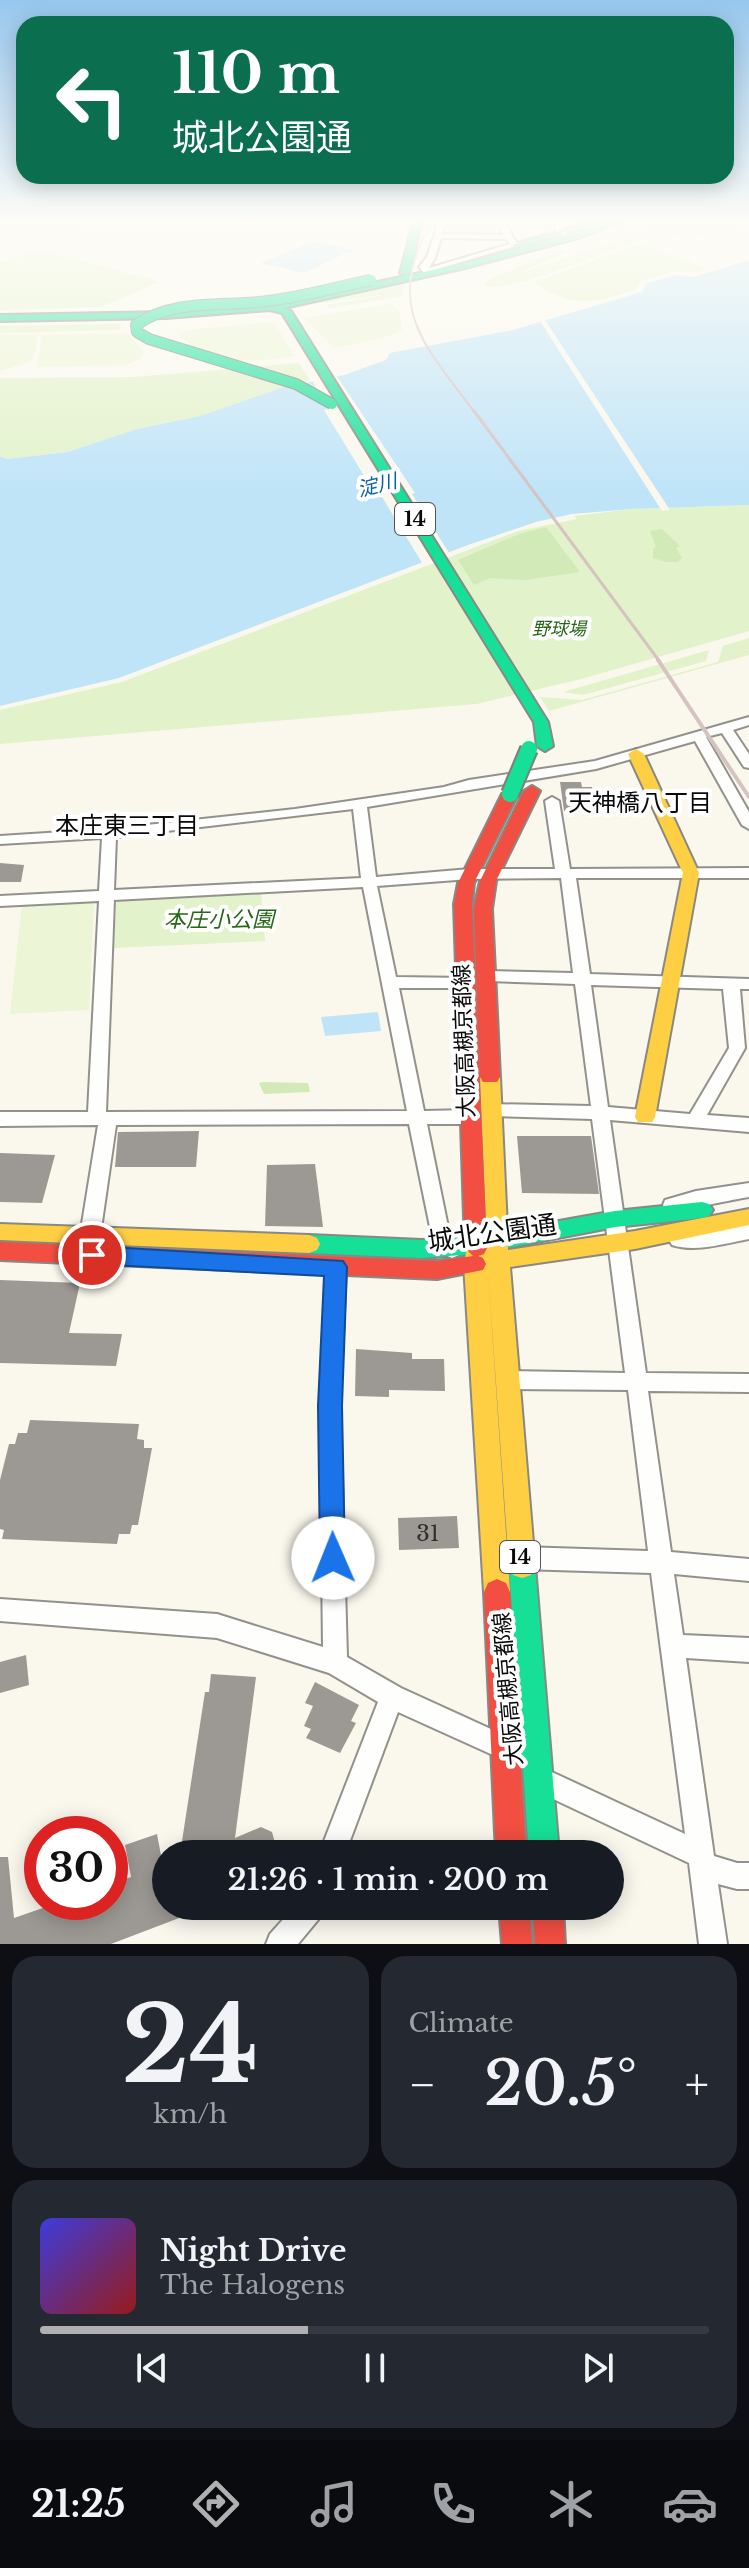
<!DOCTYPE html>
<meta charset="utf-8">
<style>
body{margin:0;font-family:"Libre Baskerville","Noto Sans JP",serif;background:#242831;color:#f1f3f6;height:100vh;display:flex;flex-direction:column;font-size:30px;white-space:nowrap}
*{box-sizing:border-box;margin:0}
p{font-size:26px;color:#9ea1a6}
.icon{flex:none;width:44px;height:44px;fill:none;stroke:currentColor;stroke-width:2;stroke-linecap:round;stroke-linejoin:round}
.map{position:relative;height:1944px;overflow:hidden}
.sheet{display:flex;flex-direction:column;gap:12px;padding:12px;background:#0d0f14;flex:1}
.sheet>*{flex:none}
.top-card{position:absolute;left:16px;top:16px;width:718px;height:168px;border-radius:24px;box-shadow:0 4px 20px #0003;background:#0b6e4f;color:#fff;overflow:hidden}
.speed{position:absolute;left:24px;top:1816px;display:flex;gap:16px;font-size:40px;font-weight:700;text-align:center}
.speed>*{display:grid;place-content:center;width:104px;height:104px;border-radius:50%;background:#171b24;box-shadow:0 4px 20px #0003;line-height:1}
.speed .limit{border:12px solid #d22;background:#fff;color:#111}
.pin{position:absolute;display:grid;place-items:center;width:68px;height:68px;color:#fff;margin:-34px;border:4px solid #fff;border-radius:50%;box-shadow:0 2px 8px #0007}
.me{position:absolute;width:88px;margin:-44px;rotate:359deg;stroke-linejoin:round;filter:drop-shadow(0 0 6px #0008)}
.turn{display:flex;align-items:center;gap:28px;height:168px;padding:0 24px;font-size:36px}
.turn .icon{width:104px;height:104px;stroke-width:2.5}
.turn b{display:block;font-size:56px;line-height:68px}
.big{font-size:60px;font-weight:600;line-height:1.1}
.sheet .card{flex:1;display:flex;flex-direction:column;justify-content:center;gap:12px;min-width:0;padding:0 28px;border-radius:24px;background:#242831}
.sheet .dial{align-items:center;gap:0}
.dial b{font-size:104px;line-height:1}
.song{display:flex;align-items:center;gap:24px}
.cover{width:96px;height:96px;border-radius:12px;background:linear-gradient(135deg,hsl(240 70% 55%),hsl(0 70% 35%))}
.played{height:8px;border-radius:4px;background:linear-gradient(90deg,#afb0af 40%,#363941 40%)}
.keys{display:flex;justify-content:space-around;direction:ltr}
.heat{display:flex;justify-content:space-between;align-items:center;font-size:44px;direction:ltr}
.sheet .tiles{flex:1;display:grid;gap:12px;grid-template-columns:1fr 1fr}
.card:last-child{grid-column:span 2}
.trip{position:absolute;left:152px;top:1840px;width:472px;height:80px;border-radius:40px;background:#171b24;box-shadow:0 4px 20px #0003;font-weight:600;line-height:80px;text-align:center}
.tab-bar{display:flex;height:128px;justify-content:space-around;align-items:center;background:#090b0e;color:#9ea1a6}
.tab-bar .icon{width:56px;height:56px}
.tab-bar .current{color:#afb0af}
.tab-bar b{font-size:36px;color:#f1f3f6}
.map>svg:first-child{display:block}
.green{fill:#e2f2ca}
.forest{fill:#d2eab8}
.pitch{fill:#ecf5d5}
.water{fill:#bfe4f8}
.pier{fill:#faf8ed}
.building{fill:#9c9994}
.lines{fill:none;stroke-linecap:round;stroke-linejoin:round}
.street-casing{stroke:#92918c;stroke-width:4}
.fast-casing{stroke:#898883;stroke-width:4}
.slow-casing{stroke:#898883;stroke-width:4}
.jam-casing{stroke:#898883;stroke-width:4}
.street{fill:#fefefc;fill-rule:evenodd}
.fast{fill:#16e098;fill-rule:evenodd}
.slow{fill:#ffcf43;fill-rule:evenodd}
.jam{fill:#f24e42;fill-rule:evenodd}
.rail-far2{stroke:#d7c2c2;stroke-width:2}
.rail-far1{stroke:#d7c2c2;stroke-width:3}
.rail{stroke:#d7c2c2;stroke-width:4}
.fast-bridge-far1-casing{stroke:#7f7e7a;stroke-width:12;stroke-linecap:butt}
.fast-bridge-casing{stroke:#7f7e7a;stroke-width:20;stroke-linecap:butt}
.fast-bridge-far1{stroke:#16e098;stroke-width:10}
.fast-bridge{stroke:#16e098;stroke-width:16}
.route{fill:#1a73e8;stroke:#114b97;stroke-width:2}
.labels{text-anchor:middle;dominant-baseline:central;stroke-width:8;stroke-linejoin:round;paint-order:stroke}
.far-park-label{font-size:18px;font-style:italic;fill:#266716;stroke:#fff}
.far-water-label{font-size:20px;font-style:italic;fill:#0961a6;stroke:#fff}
.shield{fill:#fff;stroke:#545454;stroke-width:2}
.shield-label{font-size:20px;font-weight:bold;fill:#0a0a0a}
.park-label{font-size:22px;font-style:italic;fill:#266716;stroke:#fff}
.street-label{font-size:22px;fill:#0a0a0a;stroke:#fff}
.near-number-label{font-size:22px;fill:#2e2e2c}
.neighbourhood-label{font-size:24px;fill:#0a0a0a;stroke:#fff}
.near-street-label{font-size:26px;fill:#0a0a0a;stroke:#fff}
</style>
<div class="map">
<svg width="749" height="1944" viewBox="0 0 749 1944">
<rect width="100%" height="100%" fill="#faf8ed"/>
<!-- green -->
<g class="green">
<path d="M667 220H749V223L686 239 648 229Z"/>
<path d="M624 238 635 241C607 252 509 293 484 286L490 279 558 251 568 252 512 276Z"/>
<path d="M637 245 647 246 706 268 698 272H671L641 281 635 290C594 303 572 309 534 282Z"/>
<path d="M38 249 159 282 101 307 0 310V263Z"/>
<path d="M404 284 402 296 330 308 327 305 397 293 306 305Z"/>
<path d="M121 324 120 330 0 333V326Z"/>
<path d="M299 363 310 380 200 416 137 429 66 452 7 459 0 456V378L133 377Z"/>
<path d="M749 505V631L581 679 477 704 0 744V710L122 682 518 531 577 519 574 516 632 509Z"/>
<path d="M749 638V655L549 711 540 697 582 700 718 662 723 646Z"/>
<path d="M709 650 706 661 583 695 563 692Z"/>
<path d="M261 892 265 941 114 948 116 903 121 899Z"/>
</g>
<!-- forest -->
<g class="forest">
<path d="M546 527 580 572 525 580 490 578 474 585 458 560 519 534Z"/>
<path d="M662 529 680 546 676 548 682 558 678 562H666L653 558V549L656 546 650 531Z"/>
<path d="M263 1082 308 1083 310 1092 264 1094 259 1083Z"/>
</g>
<!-- pitch -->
<g class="pitch">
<path d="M0 220H98L45 240 0 228Z"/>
<path d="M392 304 399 311 402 330 390 336 335 348 303 318Z"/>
<path d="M274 322 294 356C254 362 208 367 178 334L196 329Z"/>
<path d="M127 333 144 352 140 359 127 365 38 367 41 335Z"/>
<path d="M0 335H37L36 350 29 362 0 371Z"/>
<path d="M94 902 89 1010 10 1014 22 904Z"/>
</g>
<!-- water -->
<g class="water">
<path d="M313 241 354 250 348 253 330 249 344 254 304 273 261 263Z"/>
<path d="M749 260V505L632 509 572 514 536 522 468 545 119 678 0 706V456L7 459 67 452 137 429 200 416 284 387 344 375 386 360 390 353 513 330 642 292 647 283 676 275 693 277Z"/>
<path d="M378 1012 381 1031 325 1036 321 1017Z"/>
</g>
<!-- pier -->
<g class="pier">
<path d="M543 317 670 510 662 511 538 318Z"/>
<path d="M334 372 415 493 412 494 451 556 424 566 382 497H377L324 410 328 409 310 376Z"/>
</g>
<!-- building -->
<g class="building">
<path d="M560 782H581L582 787H592L596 812 564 811Z"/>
<path d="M0 863 24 865 21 882H0Z"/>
<path d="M199 1131 196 1167H115L118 1132Z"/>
<path d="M517 1136H591L599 1194 522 1193Z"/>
<path d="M0 1153 55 1155 42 1203 0 1202Z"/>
<path d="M315 1164 323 1227 265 1226 267 1165Z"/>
<path d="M0 1280 80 1283 69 1333 122 1334 116 1366 0 1363Z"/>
<path d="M356 1349 412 1353V1359H444L445 1391 389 1390V1397L355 1396Z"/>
<path d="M30 1420 139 1424 137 1439 144 1440V1448H152L138 1525H132L130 1534H119L117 1544 2 1539 4 1530 0 1529V1480L9 1444H15L18 1433H27Z"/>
<path d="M457 1516 459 1548 399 1550 398 1518Z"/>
<path d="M26 1655 29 1685 0 1693V1662Z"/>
<path d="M211 1674 256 1677 235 1838 261 1827 272 1832 278 1854H180L205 1692H209Z"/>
<path d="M315 1682 359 1705 351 1721 356 1723 340 1753 306 1738 311 1729 304 1726 313 1706 305 1703Z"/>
<path d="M157 1834 166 1882V1906L208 1907 111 1944H0V1857H8L14 1918 60 1902H110V1884L131 1877 125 1845Z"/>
</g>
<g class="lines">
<!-- street casing -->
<g class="street-casing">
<g id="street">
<path d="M439 220H504L512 236 519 245 424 273 419 267 427 257ZM446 223H499L503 235 442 234ZM441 238 506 239 510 244 429 268 435 258Z"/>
<path d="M557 220H564L565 236 555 232Z"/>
<path d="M749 717V725L733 730 749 754V768L744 767 722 733 706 737 749 812V829L742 825 695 741 596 769 367 807 376 877 470 869H555L545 801 552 797 559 801 570 869 749 868V878H576L590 974 749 979V989H740L745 1048 707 1115 749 1118V1132L610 1120 646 1373 749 1374V1392L648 1391 671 1552 749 1559V1581L674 1574 683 1635 749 1638V1662L686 1658 714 1856 737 1863H749V1889H737L718 1884 727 1944H699L689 1863 532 1789 528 1780 532 1771 541 1767 685 1834 651 1573 521 1569 513 1566 510 1558 513 1550 521 1547 648 1551 628 1390 507 1389 500 1386 497 1380 500 1374 507 1371 625 1373 592 1119 491 1116 485 1115 482 1110 485 1105 491 1104 591 1106 575 984 487 981 479 976 487 971 573 973 561 878 470 879 377 886 396 977 466 978 474 983 466 988H399L424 1111 469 1110 475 1112 478 1117 475 1122 469 1124H427L448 1227 462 1250 459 1255 452 1258 441 1253 430 1227 409 1124 116 1125 100 1236 97 1241 90 1244 83 1241 80 1236 98 1125 0 1126V1112H88L99 901 0 906V896L99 891 102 838 0 844V836L109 829 295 809 444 787 469 780 595 761ZM353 809 361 878 114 890 116 837ZM363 887 407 1111 106 1112 114 900ZM591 985 723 989 729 1048 690 1114 608 1107Z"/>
<path d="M749 1183V1197C735 1199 673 1213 665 1210L663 1205 665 1200 696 1191Z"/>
<path d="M749 1223V1239C726 1243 696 1253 672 1245L669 1240 672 1235Z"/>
<path d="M336 1259 343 1261 346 1267 340 1406 347 1657 401 1688 513 1739 516 1748 513 1757 504 1760 398 1712 345 1854H319L378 1702 329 1673 217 1638 0 1621V1599L217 1614 323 1647 320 1406 326 1267 329 1261Z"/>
<path d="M295 1906H326L322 1915 298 1944H266L270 1934Z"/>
</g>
</g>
<!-- fast casing -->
<g class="fast-casing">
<g id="fast">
<path d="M414 220H422L410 273 405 276 400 273Z"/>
<path d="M595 220H607L518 247 511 245Z"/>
<path d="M615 220H626L579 238 461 269 284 308 291 311 548 722 553 746 545 751 537 746 534 722 282 313 270 310 166 318 0 321V315L166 312 274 304 457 265 573 234Z"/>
<path d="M702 1202 709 1204 713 1210 709 1216 702 1218 615 1227 475 1254 422 1258 309 1253 301 1250 298 1244 301 1238 309 1235 422 1240 475 1236 615 1211Z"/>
<path d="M522 1554 531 1557 535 1566 559 1854H529L509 1566 513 1557Z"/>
</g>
</g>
<!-- slow casing -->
<g class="slow-casing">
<g id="slow">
<path d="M636 749 644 754 699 873 655 1117 652 1122H638L635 1117 683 873 628 754Z"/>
<path d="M490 1070 497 1072 500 1077 508 1250 635 1231 749 1209V1225L635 1249 510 1267 535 1566 531 1575 522 1578 513 1575 509 1566 488 1271 510 1592 506 1601 497 1605 488 1601 484 1592 464 1264 468 1242 476 1239 484 1242 487 1248 480 1077 483 1072Z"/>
<path d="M0 1224 309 1235 317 1238 320 1244 317 1250 309 1253 0 1240Z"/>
</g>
</g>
<!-- jam casing -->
<g class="jam-casing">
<g id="jam">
<path d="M532 786 540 791 496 881 492 909 500 1077 497 1082H483L480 1077 474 909 480 881 524 791Z"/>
<path d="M510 789 518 794 474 883 472 904 487 1248 484 1254 478 1256 483 1258 486 1264 483 1270 437 1279 0 1260V1242L437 1261 473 1256 465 1248 454 904 458 883 502 794Z"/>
<path d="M497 1579 506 1583 510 1592 526 1854H496L484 1592 488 1583Z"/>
<path d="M499 1906H529L532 1944H502Z"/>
<path d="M533 1906H563L565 1944H535Z"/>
</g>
</g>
<!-- street -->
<use href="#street" class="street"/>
<!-- fast -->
<use href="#fast" class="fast"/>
<!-- slow -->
<use href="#slow" class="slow"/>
<!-- jam -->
<use href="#jam" class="jam"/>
<!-- rail-far2 -->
<path class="rail-far2" d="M433 220C382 307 424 344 475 413"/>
<!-- rail-far1 -->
<path class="rail-far1" d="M474 411 660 662"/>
<!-- rail -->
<path class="rail" d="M658 660 749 797"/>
<!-- fast-bridge-far1 casing -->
<g class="fast-bridge-far1-casing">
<path id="fast-bridge-far1" d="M332 404 296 384 149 339 137 332 136 325C174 298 224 307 268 301 303 297 337 287 371 280"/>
</g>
<!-- fast-bridge casing -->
<g class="fast-bridge-casing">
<path id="fast-bridge" d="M510 794 529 749"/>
</g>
<!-- fast-bridge-far1 -->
<use href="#fast-bridge-far1" class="fast-bridge-far1"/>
<!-- fast-bridge -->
<use href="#fast-bridge" class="fast-bridge"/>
</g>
<!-- sky -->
<linearGradient id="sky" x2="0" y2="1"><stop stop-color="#97c7ee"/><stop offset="0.45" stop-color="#fdfcf7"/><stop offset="1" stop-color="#fdfcf7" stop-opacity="0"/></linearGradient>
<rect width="749" height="492" fill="url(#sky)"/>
<!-- route -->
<path class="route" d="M92 1246 343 1261 347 1267 342 1406 345 1558 342 1567 333 1570 323 1567 320 1558 318 1406 324 1276 92 1264 84 1261 81 1255 84 1249Z"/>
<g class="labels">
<!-- far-park labels -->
<g class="far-park-label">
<text x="559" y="629">野球場</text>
</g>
<!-- far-water labels -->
<g class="far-water-label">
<text transform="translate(377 485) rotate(-14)">淀川</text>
</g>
<!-- shield labels -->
<g class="shield">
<rect x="395" y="503" width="40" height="32" rx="6"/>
<rect x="500" y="1541" width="40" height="32" rx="6"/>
</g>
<g class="shield-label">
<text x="415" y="519">14</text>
<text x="520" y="1557">14</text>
</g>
<!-- park labels -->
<g class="park-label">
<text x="219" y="919">本庄小公園</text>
</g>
<!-- street labels -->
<g class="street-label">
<text transform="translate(464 1041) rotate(-92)">大阪高槻京都線</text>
<text transform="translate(508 1689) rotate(-95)">大阪高槻京都線</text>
</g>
<!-- near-number labels -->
<g class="near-number-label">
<text x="428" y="1533">31</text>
</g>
<!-- neighbourhood labels -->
<g class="neighbourhood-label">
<text x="640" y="802">天神橋八丁目</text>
<text x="127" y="825">本庄東三丁目</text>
</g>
<!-- near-street labels -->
<g class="near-street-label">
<text transform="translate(492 1233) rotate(-8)">城北公園通</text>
</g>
</g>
</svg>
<div class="speed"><div class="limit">30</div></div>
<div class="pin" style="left:92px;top:1255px;background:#d93025"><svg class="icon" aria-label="arrive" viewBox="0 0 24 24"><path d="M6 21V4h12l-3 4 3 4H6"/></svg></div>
<svg class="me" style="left:333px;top:1558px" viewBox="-20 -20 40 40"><circle r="19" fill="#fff"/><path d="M0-13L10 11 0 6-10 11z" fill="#1a73e8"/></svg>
<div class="trip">21:26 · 1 min · 200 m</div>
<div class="top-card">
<div class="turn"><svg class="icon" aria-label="left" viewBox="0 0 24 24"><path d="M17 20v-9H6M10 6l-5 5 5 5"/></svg><div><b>110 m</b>城北公園通</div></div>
</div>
</div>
<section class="sheet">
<div class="tiles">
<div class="card dial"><b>24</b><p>km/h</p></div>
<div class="card"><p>Climate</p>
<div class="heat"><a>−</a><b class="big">20.5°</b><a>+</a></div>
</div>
<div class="card">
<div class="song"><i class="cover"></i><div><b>Night Drive</b><p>The Halogens</p></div></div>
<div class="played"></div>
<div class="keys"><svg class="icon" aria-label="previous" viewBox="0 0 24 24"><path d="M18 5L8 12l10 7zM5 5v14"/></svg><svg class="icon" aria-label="pause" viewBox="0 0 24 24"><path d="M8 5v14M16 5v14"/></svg><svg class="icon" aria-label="next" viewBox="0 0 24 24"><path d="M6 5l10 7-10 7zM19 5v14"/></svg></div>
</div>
</div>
</section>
<nav class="tab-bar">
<b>21:25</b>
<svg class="icon current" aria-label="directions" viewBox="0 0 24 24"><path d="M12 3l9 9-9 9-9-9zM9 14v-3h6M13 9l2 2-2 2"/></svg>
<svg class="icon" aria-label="music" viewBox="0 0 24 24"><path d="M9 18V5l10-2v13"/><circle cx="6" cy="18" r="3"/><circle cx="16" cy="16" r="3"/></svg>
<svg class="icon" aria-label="phone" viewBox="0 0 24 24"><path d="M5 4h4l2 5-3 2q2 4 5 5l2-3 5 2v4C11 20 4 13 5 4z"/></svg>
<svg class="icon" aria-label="climate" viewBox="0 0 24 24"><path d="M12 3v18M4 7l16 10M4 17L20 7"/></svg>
<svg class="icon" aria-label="car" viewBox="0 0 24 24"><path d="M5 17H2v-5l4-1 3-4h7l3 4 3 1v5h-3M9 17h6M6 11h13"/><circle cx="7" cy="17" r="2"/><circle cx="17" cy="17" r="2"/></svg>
</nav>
